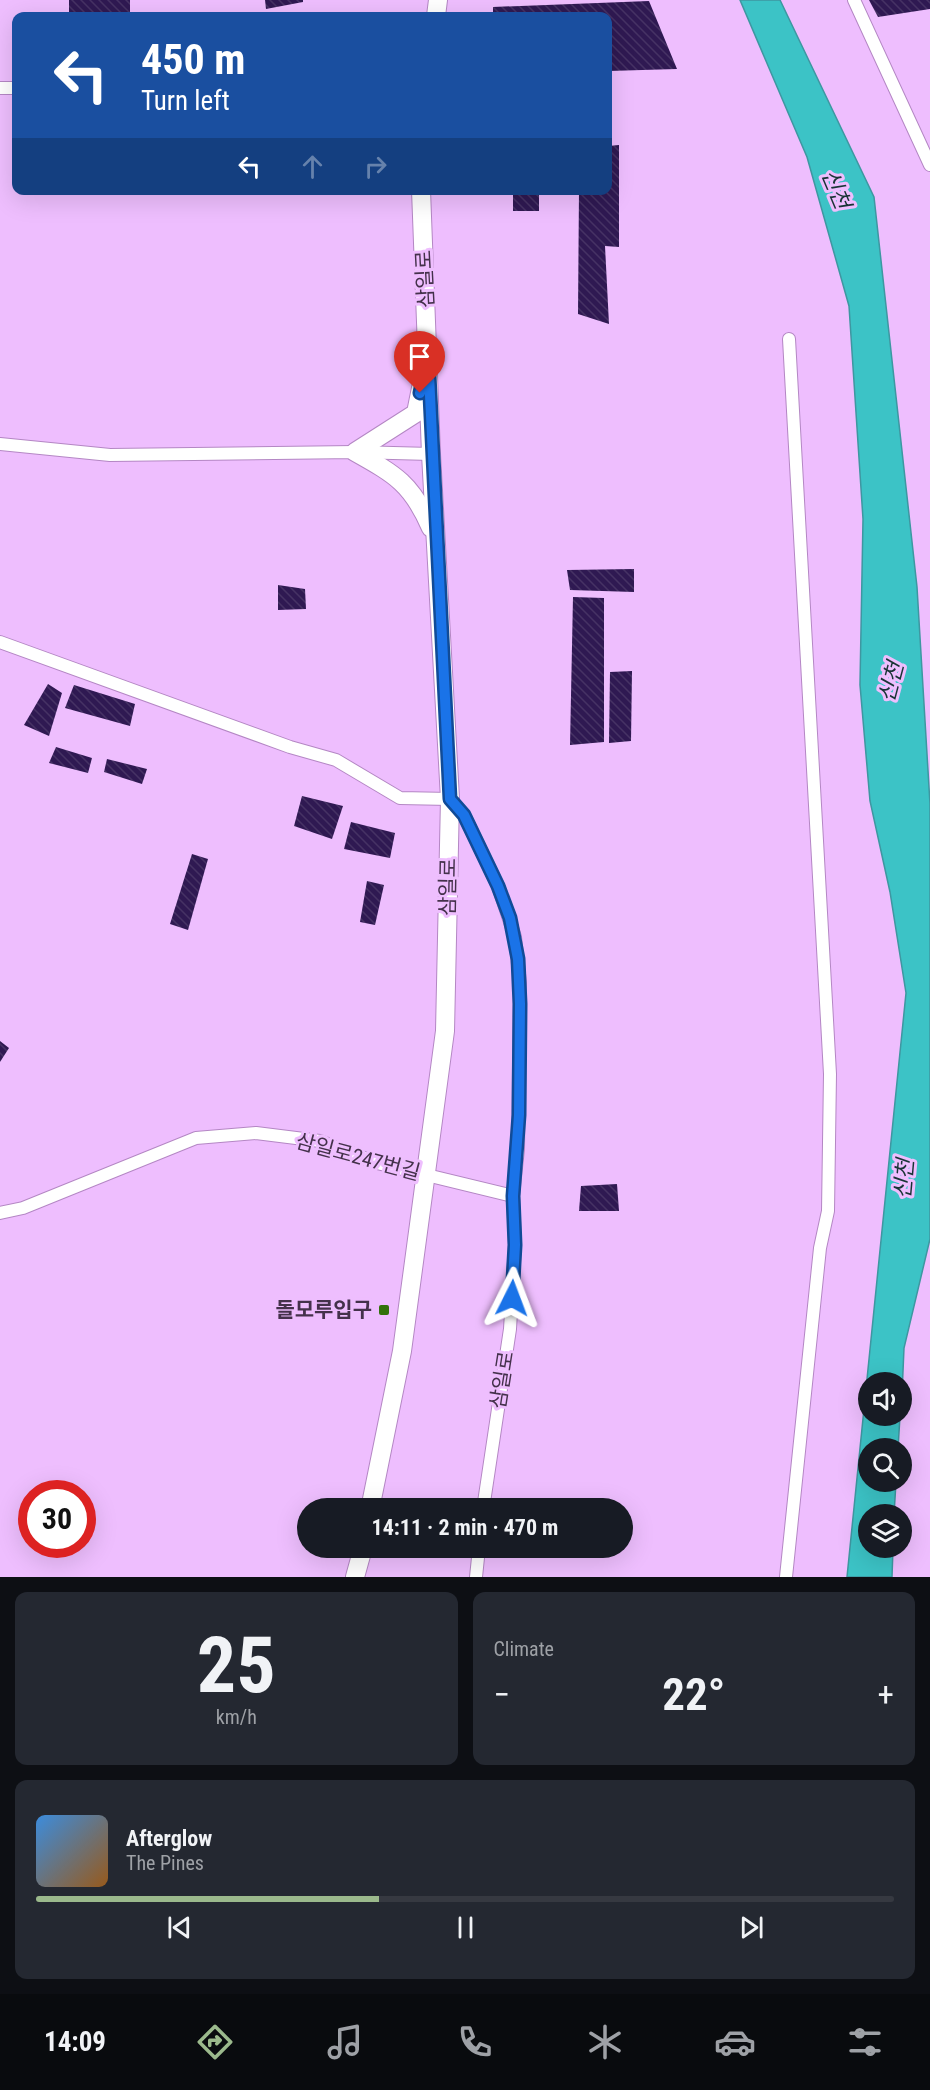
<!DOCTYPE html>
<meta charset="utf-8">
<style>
body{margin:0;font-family:"Roboto Condensed","Noto Sans KR",sans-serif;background:#242831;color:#f1f3f6;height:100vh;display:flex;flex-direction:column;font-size:22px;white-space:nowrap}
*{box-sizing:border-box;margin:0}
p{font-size:20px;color:#9ea1a6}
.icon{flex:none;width:33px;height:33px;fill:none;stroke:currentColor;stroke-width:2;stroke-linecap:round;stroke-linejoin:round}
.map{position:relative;height:1577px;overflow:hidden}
.side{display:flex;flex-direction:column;gap:15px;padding:15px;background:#0d0f14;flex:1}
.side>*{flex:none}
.top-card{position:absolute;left:12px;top:12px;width:600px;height:183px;border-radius:12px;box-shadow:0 6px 24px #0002;background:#1a4fa0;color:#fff;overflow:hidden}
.buttons{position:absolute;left:858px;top:1372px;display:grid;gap:12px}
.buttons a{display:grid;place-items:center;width:54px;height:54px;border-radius:50%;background:#171b24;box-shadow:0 6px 24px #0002;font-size:30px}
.speed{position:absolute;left:18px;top:1480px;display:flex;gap:12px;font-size:30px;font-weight:700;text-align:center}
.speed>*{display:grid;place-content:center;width:78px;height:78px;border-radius:50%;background:#171b24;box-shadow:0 6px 24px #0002;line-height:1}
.speed .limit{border:9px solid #d22;background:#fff;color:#111}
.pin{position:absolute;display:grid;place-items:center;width:51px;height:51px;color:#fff;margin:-62px -26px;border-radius:50% 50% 50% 0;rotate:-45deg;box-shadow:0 0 6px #0007}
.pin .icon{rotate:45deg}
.me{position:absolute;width:66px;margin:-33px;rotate:3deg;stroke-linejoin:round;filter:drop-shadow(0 0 4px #0008)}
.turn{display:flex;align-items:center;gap:21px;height:126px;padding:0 30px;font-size:27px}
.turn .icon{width:78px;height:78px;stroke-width:2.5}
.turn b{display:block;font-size:42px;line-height:51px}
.lanes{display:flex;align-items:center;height:57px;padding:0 30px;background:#0003;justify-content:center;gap:30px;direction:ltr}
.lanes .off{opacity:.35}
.big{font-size:45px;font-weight:700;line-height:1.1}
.side .card{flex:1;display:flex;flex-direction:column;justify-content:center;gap:9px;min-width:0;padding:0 21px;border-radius:12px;background:#242831}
.side .dial{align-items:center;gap:0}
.dial b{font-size:78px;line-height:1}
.song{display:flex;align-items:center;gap:18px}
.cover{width:72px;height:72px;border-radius:9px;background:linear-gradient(135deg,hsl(210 70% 55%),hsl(30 70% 35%))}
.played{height:6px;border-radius:3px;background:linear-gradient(90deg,#9bb98c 40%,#363941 40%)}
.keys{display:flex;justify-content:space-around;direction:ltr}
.heat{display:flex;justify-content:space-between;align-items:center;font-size:33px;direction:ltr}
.side .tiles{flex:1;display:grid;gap:15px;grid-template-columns:1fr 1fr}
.card:last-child{grid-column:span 2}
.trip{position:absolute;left:297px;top:1498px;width:336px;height:60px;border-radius:30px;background:#171b24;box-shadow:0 6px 24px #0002;font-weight:700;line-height:60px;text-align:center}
.dock{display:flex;height:96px;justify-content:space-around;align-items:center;background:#090b0e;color:#9ea1a6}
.dock .icon{width:42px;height:42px}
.dock .current{color:#9bb98c}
.dock b{font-size:27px;color:#f1f3f6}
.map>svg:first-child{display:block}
.water{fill:#3cc3c6;stroke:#3e97a1;stroke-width:1.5}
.building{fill:url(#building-back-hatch)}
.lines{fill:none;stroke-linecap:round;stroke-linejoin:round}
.minor-casing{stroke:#b487c4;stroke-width:14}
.secondary-casing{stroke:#b487c4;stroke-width:20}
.minor{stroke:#fff;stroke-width:12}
.secondary{stroke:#fff;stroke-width:18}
.route-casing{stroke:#114b97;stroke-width:15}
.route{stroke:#1a73e8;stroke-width:10}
.poi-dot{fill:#32720a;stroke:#eebefe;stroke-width:2}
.labels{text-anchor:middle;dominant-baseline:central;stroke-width:6;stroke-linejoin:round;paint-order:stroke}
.street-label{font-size:21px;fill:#44314b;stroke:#eebefe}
.poi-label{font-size:21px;font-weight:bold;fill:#44314b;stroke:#eebefe;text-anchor:end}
.water-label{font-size:22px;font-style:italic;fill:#183435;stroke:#eebefe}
</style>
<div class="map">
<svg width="930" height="1577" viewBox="0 0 930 1577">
<defs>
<pattern id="building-back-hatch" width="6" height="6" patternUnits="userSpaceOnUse" patternTransform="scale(1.5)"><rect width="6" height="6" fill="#2f1952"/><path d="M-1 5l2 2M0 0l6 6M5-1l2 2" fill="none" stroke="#463264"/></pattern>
</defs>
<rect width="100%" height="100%" fill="#eebefe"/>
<!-- water -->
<path class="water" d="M740 0H780L874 197 917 587 930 804V1239L904 1348 902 1394V1383H868V1416H900L898 1449H868V1482H896L894 1515H868V1548H893L892 1577H847L906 993 890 892 870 801 860 685 863 519 849 306 807 157Z"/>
<!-- building -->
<g class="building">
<path d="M69 0H130V13L69 12Z"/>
<path d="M265 0H303V2L266 9Z"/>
<path d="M869 0H930V9L878 17Z"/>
<path d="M649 1 677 69 608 71V16H493V7Z"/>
<path d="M619 145V247L605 246 609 324 578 314 579 190H608V146Z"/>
<rect x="513" y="190" width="26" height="21"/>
<path d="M634 569V592L570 590 567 570Z"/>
<path d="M278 585 305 589 306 609 278 610Z"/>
<path d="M573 597 604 598V742L570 745Z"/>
<path d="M632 671 631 741 609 743 610 672Z"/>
<path d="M48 684 62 693 49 736 24 725Z"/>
<path d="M74 685 135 704 130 726 65 708Z"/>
<path d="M56 747 92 758 88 773 49 763Z"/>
<path d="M107 759 147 769 142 784 104 772Z"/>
<path d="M302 796 343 806 332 839 294 826Z"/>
<path d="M351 822 395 833 390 858 344 849Z"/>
<path d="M192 854 208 859 188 930 170 924Z"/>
<path d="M367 881 384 885 375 925 360 922Z"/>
<path d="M0 1041 9 1048 0 1062Z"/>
<path d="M617 1184 619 1211H579L581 1186Z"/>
</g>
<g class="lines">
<!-- minor casing -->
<g class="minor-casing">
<g id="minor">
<path d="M854 0 930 165"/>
<path d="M0 88H16"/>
<path d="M0 444 110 455 355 452 431 454"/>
<path d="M0 642 290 747 336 760 400 798 450 799 464 815 498 886 515 937 520 983 518 1149 513 1196 515 1245 510 1329 483 1509"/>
<path d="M0 1213 23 1208 196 1138 256 1133 320 1141 377 1163 513 1196"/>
<path d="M476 1577 479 1548"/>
<path d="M786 1577 820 1248 828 1211 830 1074 789 339"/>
</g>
</g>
<!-- secondary casing -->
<g class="secondary-casing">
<g id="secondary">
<path d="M436 16 438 0"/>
<path d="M422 383 416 413 355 452C396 475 412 484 431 528"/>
<path d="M370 1509 402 1351 445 1031 450 799 431 454 421 190"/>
<path d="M355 1577 363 1548"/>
</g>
</g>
<!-- minor -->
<use href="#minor" class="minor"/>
<!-- secondary -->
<use href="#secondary" class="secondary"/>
</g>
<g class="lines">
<!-- route casing -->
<g class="route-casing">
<path id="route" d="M420 393 428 355 450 799 464 815 498 886 510 918 518 959 520 1004 519 1115 513 1196 515 1245 512 1298"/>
</g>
<!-- route -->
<use href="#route" class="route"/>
</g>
<!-- markers -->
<rect class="poi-dot" x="378" y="1304" width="12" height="12" rx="3"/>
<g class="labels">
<!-- street labels -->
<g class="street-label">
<text transform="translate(425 279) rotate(-93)">삼일로</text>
<text transform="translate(448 887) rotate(-89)">삼일로</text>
<text transform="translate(358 1157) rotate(15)">삼일로247번길</text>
<text transform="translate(502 1380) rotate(-81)">삼일로</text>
</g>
<!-- poi labels -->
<g class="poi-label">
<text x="372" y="1310">돌모루입구</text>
</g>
<!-- water labels -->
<g class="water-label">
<text transform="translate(836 189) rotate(67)">신천</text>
<text transform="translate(891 682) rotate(-75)">신천</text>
<text transform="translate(904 1179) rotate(-85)">신천</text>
</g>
</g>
</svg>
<div class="buttons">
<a><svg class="icon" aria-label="sound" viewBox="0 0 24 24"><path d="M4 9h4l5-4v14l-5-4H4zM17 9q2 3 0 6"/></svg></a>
<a><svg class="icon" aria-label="search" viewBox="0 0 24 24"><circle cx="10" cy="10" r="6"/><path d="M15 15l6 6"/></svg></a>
<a><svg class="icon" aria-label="layers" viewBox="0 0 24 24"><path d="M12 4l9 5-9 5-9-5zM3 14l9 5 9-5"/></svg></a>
</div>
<div class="speed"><div class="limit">30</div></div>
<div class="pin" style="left:420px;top:393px;background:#d93025"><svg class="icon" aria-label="arrive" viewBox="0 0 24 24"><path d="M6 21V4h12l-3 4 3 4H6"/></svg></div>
<svg class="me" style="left:512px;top:1298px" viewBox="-20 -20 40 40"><path d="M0-17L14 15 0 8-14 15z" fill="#1a73e8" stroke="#fff" stroke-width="4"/></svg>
<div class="trip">14:11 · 2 min · 470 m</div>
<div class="top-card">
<div class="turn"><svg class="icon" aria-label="left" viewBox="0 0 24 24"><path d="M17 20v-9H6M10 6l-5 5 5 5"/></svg><div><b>450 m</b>Turn left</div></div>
<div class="lanes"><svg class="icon" aria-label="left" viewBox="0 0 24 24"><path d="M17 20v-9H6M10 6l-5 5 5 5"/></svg><svg class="icon off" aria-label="ahead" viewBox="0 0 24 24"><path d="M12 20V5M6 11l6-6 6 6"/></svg><svg class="icon off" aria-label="right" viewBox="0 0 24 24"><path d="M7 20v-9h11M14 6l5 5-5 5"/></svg></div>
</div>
</div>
<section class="side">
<div class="tiles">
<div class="card dial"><b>25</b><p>km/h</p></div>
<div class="card"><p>Climate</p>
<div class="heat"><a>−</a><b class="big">22°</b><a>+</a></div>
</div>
<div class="card">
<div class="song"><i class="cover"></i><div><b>Afterglow</b><p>The Pines</p></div></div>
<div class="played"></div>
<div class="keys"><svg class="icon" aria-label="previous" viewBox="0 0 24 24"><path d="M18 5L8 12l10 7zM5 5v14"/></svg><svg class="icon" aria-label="pause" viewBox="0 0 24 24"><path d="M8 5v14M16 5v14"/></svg><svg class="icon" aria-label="next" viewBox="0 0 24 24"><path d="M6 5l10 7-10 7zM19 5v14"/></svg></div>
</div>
</div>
</section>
<nav class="dock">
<b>14:09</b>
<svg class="icon current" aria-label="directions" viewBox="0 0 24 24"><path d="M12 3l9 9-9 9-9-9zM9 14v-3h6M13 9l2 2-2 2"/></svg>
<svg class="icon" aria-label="music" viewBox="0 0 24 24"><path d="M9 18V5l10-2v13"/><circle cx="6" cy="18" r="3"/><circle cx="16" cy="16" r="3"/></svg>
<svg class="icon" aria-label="phone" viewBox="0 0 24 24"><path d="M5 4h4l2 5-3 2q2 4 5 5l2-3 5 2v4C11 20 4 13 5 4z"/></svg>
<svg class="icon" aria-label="climate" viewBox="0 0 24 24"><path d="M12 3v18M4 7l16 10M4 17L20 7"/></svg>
<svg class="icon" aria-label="car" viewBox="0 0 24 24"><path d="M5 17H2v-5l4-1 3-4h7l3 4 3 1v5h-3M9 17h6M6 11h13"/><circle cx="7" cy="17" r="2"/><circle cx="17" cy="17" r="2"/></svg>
<svg class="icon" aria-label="filters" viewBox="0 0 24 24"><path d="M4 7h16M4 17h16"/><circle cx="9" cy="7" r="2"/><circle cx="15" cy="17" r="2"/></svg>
</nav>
